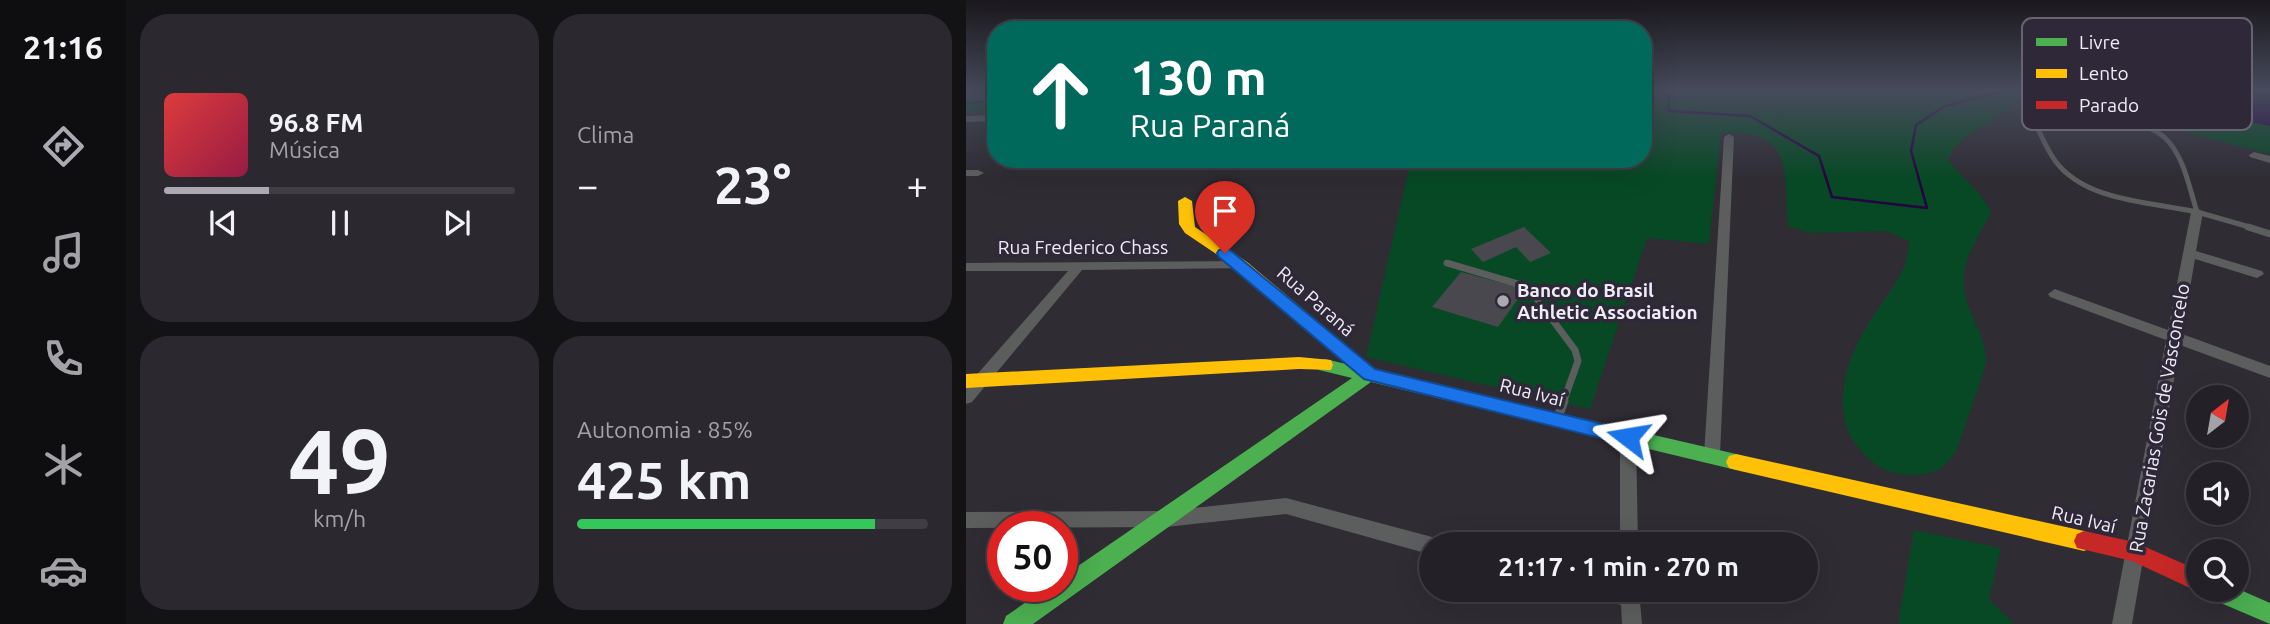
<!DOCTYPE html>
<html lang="pt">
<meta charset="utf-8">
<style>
body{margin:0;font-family:Ubuntu,sans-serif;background:#2b292f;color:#f1f3f6;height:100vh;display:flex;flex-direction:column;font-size:26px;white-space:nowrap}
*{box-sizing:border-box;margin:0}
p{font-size:23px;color:#a3a3a7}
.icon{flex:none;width:38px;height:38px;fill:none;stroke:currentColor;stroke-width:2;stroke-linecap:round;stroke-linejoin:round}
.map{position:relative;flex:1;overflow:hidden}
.details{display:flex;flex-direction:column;gap:14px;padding:14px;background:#131215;width:840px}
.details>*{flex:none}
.banner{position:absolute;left:21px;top:21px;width:665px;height:147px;border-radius:28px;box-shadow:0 7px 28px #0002,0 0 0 2px #403e44;background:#00695c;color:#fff;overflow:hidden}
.needle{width:46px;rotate:31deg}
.buttons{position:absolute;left:1220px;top:385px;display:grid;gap:14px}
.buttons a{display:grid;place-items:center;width:63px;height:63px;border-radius:50%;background:#232127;box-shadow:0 7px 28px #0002,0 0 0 2px #403e44;font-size:35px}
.speed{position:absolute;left:21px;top:511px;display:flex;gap:14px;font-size:35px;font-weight:700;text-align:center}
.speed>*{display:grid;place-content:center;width:91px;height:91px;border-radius:50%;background:#232127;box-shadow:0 7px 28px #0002,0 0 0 2px #403e44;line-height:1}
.speed .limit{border:10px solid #d22;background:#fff;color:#111}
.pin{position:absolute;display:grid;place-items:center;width:60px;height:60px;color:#fff;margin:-72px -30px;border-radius:50% 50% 50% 0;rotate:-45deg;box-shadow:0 0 7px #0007}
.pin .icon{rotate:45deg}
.me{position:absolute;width:77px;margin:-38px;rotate:284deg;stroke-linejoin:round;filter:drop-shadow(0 0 5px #0008)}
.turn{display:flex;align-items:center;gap:24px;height:147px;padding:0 28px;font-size:32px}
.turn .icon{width:91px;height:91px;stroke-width:2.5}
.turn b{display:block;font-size:49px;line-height:60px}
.big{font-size:52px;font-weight:700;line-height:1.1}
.details .tile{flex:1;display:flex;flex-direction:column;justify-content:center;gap:10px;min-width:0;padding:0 24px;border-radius:28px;background:#2b292f}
.details .dial{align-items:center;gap:0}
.dial b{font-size:91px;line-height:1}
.song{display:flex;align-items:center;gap:21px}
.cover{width:84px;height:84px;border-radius:10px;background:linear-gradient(135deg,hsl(0 70% 55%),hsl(340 70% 35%))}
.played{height:7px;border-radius:4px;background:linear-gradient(90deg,#aca9b3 30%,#403e44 30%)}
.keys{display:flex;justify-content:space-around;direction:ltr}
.heat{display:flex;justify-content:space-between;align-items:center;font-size:38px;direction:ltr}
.charge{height:10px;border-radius:5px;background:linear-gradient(90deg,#34c759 85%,#403e44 0)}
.details .tiles{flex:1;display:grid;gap:14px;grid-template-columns:repeat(2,1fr)}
.trip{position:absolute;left:453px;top:532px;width:399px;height:70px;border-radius:35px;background:#232127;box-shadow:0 7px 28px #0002,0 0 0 2px #403e44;font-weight:700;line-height:70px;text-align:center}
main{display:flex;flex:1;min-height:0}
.dock{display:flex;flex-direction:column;width:126px;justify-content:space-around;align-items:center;background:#0e0d10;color:#a3a3a7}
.dock .icon{width:49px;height:49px}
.dock .active{color:#aca9b3}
.dock b{font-size:32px;color:#f1f3f6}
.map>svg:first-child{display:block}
.green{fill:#074924}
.water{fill:#240442}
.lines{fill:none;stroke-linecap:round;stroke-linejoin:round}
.stream{stroke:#240442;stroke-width:2.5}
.building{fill:#4a484f}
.lane-far2{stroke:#5c5e5e;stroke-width:5}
.lane-far1{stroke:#5c5e5e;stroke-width:7}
.lane{stroke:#5c5e5e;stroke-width:9}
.street{fill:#5c5e5e;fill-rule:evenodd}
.fast{fill:#4caf50;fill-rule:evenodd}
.slow{fill:#ffc107;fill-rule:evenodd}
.jam{fill:#c62828;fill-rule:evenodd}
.route{fill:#1a73e8;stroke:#114b97;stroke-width:2}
.poi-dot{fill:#aca9b3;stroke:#2e2838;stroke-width:2.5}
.labels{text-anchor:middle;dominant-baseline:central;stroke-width:7;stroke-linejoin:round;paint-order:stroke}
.street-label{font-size:19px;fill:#efecf7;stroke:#2e2838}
.poi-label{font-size:19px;font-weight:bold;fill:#efecf7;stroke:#2e2838;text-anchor:start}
.key{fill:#2e2838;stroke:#686371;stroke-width:2}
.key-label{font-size:19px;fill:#efecf7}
</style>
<main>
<nav class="dock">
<b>21:16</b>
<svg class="icon active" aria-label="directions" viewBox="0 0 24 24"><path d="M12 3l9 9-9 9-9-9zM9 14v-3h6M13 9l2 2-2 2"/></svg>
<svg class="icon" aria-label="music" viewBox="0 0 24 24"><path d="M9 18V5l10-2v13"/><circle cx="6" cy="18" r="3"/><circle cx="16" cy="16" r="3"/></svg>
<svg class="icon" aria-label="phone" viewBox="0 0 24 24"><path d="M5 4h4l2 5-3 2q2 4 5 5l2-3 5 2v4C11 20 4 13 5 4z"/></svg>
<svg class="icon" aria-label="climate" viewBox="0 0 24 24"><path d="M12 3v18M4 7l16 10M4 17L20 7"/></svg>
<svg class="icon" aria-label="car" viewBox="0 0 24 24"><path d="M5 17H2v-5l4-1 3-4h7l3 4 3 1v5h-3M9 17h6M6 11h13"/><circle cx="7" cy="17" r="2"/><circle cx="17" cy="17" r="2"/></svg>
</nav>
<section class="details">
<div class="tiles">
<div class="tile">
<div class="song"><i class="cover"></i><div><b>96.8 FM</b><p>Música</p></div></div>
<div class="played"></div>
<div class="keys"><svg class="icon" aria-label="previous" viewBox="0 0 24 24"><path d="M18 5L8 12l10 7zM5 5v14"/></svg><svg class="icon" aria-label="pause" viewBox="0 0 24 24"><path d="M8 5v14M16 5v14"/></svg><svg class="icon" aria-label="next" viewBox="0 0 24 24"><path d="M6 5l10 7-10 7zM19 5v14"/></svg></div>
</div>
<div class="tile"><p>Clima</p>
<div class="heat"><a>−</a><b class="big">23°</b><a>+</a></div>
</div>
<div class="tile dial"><b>49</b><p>km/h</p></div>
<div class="tile"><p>Autonomia · 85%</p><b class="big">425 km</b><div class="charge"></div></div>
</div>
</section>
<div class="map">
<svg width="1304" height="624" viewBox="0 0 1304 624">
<rect width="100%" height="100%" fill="#2f2c34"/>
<!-- green -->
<g class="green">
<path d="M0 90H30V112L0 113Z"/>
<path d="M677 90H1270L1304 120V154L1089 98 1083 92 1046 103C1036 124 998 125 982 159 995 179 1016 191 1025 212 1016 232 1000 252 998 275 994 306 1021 333 1020 361 1020 367 993 445 990 451 985 459 976 470 967 472 942 478 919 476 900 456 884 439 878 428 877 405 876 370 891 340 910 312 925 290 943 269 943 241L920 231 845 233 822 226C817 168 829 130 755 133L743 244 681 238 624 409 400 357 445 159H677Z"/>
<path d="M948 530 1035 548 1023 599 1048 624H932Z"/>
</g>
<!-- water -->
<path class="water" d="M1117 90H1304V126L1209 107 1203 108 1191 119C1166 113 1137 109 1117 90Z"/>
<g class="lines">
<!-- stream -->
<g class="stream">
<path d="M702 90 703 111 784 116 853 156 866 197 961 208 945 151 950 125 979 106 1041 90"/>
<path d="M0 103 30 101"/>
</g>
</g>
<!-- building -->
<g class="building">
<path d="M558 227 585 253 564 262 550 247 517 262 505 249Z"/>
<path d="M495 272 559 289 532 327 466 307Z"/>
</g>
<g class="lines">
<!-- lane-far2 -->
<g class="lane-far2">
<path d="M1083 102C1110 104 1178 120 1198 137 1218 155 1223 187 1231 212 1185 202 1121 202 1090 162 1079 147 1072 129 1065 113L1067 106Z"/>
<path d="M1231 212 1287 228"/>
</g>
<!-- lane-far1 -->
<g class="lane-far1">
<path d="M1282 227 1304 234"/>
<path d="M481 263 562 287 609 350 612 361 597 403"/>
</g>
<!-- lane -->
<path class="lane" d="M592 417 598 401"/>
<!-- street -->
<g class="street">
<path d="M30 115V121L0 122V116Z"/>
<path d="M763 134 768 137 754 455 752 460 746 462 740 460 738 455 758 137Z"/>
<path d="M1288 152 1304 156V163L1284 157 1283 155Z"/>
<path d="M0 170H12L18 173 12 176H0Z"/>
<path d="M1231 208 1237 212 1230 251 1296 271 1298 274 1291 278 1229 259 1216 334 1304 366V378L1214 345 1166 624H1146L1200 340 1084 297 1082 294 1089 289 1094 291 1202 330 1225 212Z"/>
<path d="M276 261 283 265 281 268 116 270 6 402 0 404V387L102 271H0V263Z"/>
<path d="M662 430 668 432 670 437 672 544H654V437L656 432Z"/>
<path d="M320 498 466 537 473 540 474 544H466V555L320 514 200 527 0 528V512L200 511Z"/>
<path d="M621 590H673L676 624H656L655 605 624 597Z"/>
</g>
<!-- fast -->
<g class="fast">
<path d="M313 292 318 293 411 371 770 454 777 456 780 462 777 468 770 470 405 382 67 624H37L40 616 83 586H96V577L386 378 353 370 351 365 353 360 359 359 380 364 308 301 305 297 308 293Z"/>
<path d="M1270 588 1304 603V624L1243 598 1240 590H1270Z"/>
</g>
<!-- slow -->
<g class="slow">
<path d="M219 197 226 201 229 227 281 262 318 293 321 297 318 301H308L271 268 219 233 213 224 212 201Z"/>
<path d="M333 357 365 360 367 365 365 370 333 369 0 388V374Z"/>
<path d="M770 454 1118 531 1125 534 1128 541 1125 548 1118 551 770 470 763 468 760 462 763 456Z"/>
</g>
<!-- jam -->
<path class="jam" d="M1118 531 1168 542 1232 570V590H1236L1232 591 1224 588 1166 561 1111 548 1108 541 1111 534Z"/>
</g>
<!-- sky -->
<linearGradient id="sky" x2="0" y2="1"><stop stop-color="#1a181d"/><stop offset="0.51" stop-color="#474b5c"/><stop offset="1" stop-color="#474b5c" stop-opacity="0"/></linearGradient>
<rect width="1304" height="178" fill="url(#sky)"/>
<!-- route -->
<path class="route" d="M259 248 264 250 409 369 662 430 669 432 671 437 669 443 662 445 398 379 253 257 251 253 253 250Z"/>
<!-- markers -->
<circle class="poi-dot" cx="537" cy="301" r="7"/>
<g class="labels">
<!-- street labels -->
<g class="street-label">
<text x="117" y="247">Rua Frederico Chass</text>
<text transform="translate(350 301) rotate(41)">Rua Paraná</text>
<text transform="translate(566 392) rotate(14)">Rua Ivaí</text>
<text transform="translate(1193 418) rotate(-80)">Rua Zacarias Gois de Vasconcelo</text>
<text transform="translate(1118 519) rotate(13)">Rua Ivaí</text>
</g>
<!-- poi labels -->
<g class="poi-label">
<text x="551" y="290">Banco do Brasil<tspan x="551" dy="22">Athletic Association</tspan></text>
</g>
</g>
<!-- legend -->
<rect x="1056" y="18" width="230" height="112" rx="10" class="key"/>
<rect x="1070" y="38" width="31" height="8" fill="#4caf50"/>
<rect x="1070" y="69" width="31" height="9" fill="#ffc107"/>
<rect x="1070" y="101" width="31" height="8" fill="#c62828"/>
<g class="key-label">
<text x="1113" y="49">Livre</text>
<text x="1113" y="80">Lento</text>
<text x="1113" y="112">Parado</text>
</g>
</svg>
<div class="buttons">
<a><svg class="needle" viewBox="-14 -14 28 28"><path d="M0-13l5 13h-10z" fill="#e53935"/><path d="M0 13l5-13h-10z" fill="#a3a3a7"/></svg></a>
<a><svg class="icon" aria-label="sound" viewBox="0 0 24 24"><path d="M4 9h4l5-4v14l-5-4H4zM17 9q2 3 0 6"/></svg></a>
<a><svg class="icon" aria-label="search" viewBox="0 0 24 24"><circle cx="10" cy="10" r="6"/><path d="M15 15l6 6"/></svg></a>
</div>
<div class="speed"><div class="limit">50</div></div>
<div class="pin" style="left:259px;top:253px;background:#d93025"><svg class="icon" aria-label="arrive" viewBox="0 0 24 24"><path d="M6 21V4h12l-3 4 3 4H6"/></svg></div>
<svg class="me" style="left:662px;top:437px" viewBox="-20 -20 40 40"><path d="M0-17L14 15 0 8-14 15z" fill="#1a73e8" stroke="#fff" stroke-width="4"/></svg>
<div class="trip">21:17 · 1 min · 270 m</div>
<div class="banner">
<div class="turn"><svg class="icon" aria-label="ahead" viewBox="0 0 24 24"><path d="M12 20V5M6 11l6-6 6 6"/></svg><div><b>130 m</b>Rua Paraná</div></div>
</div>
</div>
</main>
